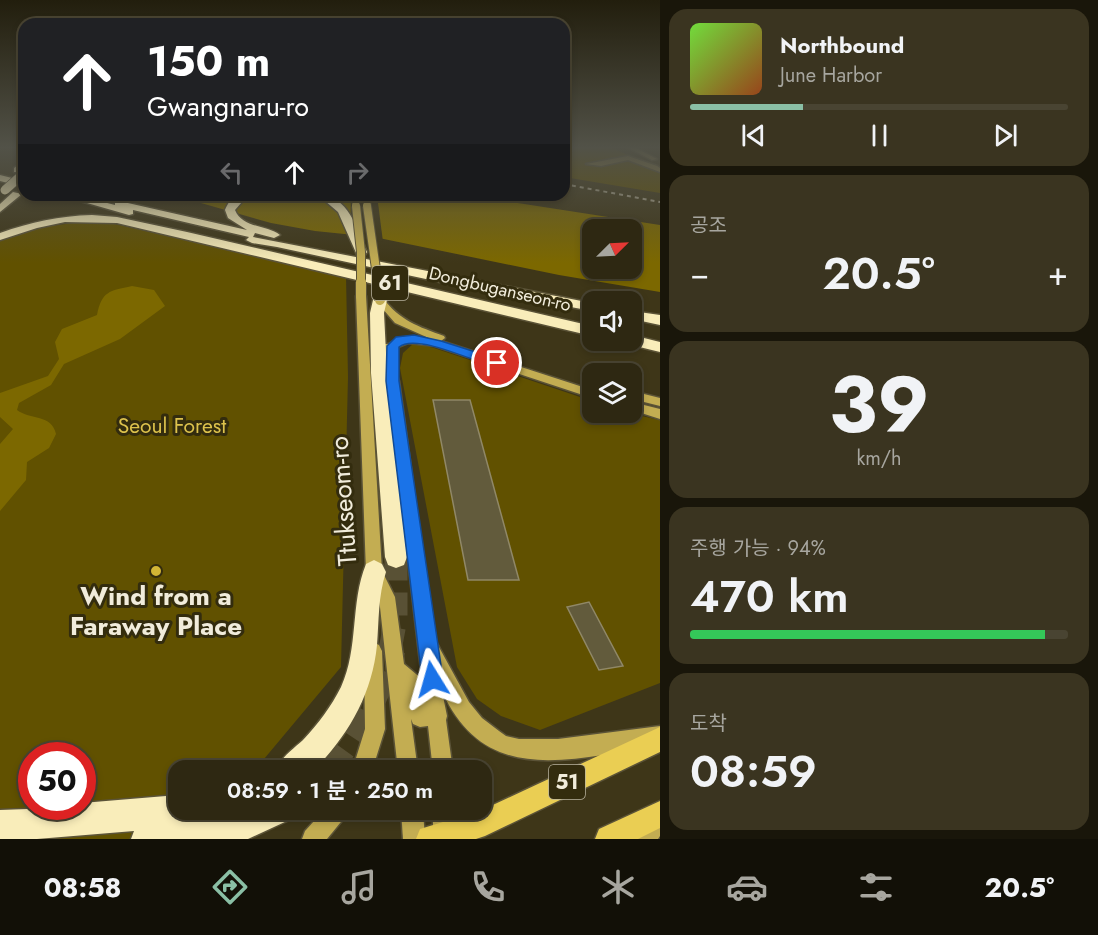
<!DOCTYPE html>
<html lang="ko">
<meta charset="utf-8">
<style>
body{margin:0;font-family:Jost,"Noto Sans KR",sans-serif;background:#3a3420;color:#f1f3f6;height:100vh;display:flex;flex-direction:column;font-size:22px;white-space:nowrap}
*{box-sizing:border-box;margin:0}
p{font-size:20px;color:#a7a69f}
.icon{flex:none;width:33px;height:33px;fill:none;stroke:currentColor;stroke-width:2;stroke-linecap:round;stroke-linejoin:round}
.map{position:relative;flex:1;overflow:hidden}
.drawer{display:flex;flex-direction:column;gap:9px;padding:9px;background:#19160a;width:438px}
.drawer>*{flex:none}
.top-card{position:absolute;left:18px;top:18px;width:552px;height:183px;border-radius:18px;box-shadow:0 3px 9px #0003,0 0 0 2px #494432;background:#202124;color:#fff;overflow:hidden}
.needle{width:39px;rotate:66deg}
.buttons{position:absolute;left:582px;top:219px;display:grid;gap:12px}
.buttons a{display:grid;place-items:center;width:60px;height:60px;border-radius:12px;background:#2e2812;box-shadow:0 3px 9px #0003,0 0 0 2px #494432;font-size:30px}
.speed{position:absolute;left:18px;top:742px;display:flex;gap:12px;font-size:30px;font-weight:700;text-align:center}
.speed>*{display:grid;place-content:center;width:78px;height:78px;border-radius:50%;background:#2e2812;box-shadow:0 3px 9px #0003,0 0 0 2px #494432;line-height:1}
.speed .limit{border:9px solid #d22;background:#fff;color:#111}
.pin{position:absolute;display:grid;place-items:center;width:51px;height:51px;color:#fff;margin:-26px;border:3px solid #fff;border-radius:50%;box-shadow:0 2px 6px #0007}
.me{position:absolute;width:66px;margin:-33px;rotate:352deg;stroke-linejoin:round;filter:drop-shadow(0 0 4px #0008)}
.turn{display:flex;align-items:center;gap:21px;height:126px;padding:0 30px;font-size:27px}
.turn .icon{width:78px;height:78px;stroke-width:2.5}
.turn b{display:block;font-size:42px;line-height:51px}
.lanes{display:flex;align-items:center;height:57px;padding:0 30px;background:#0003;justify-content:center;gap:30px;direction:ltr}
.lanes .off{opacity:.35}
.big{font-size:45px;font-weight:600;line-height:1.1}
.drawer .widget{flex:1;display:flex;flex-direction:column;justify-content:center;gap:9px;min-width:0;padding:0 21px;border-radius:18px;background:#3a3420}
.drawer .dial{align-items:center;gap:0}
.dial b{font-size:78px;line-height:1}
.song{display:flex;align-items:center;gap:18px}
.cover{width:72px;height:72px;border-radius:9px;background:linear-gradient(135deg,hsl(100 70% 55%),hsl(20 70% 35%))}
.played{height:6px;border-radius:3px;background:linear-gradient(90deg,#8abfa5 30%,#494432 30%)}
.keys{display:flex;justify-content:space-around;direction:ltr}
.heat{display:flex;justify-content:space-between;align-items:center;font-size:33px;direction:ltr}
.charge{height:9px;border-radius:4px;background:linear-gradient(90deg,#34c759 94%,#494432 0)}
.trip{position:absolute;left:168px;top:760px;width:324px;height:60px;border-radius:18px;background:#2e2812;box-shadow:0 3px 9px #0003,0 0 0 2px #494432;font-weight:600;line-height:60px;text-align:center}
.tab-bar{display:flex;height:96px;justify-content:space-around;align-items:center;background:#121007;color:#a7a69f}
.tab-bar .icon{width:42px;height:42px}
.tab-bar .current{color:#8abfa5}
.tab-bar b{font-size:27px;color:#f1f3f6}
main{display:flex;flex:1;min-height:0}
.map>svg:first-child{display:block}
.green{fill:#615100;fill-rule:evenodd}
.water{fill:#7c6800;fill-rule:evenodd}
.pier{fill:#3e3618}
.building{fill:#625b3c;stroke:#908867;stroke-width:1.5}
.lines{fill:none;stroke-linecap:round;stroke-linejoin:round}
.highway-tunnel-far1{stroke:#595135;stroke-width:23;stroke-dasharray:23 12;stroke-linecap:butt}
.highway-tunnel{stroke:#595135;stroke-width:29;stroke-dasharray:29 15;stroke-linecap:butt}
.street-casing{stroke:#5b5337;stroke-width:3}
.secondary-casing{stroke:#5b5337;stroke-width:3}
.primary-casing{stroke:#5b5337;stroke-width:3}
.highway-casing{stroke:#5b5337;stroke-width:3}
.street{fill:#90834c;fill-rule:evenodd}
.secondary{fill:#c3ad52;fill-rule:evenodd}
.primary{fill:#eace53;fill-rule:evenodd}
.highway{fill:#f9edba;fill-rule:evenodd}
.rail{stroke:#aea892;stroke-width:2;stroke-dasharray:4 4;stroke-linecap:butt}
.secondary-bridge-far2-casing{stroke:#5b5337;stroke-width:8;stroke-linecap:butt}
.secondary-bridge-far1-casing{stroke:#5b5337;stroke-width:10;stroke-linecap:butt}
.secondary-bridge-casing{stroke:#5b5337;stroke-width:12;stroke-linecap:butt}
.highway-bridge-casing{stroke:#5b5337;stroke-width:10;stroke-linecap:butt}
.secondary-bridge-far2{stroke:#c3ad52;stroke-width:6}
.secondary-bridge-far1{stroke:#c3ad52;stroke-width:8}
.secondary-bridge{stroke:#c3ad52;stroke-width:10}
.highway-bridge{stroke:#f9edba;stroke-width:9}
.route{fill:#1a73e8;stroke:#114b97;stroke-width:1.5}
.poi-dot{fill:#d3b635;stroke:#332c0e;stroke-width:2}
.labels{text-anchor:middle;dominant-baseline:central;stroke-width:6;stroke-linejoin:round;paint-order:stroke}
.far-street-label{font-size:18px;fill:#f1ecdb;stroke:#332c0e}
.shield{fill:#332c0e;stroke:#b8b29e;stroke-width:1.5}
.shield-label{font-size:20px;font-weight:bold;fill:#f1ecdb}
.park-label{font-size:21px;fill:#ddc24c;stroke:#332c0e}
.near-street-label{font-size:26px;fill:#f1ecdb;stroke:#332c0e}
.near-poi-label{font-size:26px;font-weight:bold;fill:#f1ecdb;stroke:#332c0e}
</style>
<main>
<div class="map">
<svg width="660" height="839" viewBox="0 0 660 839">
<rect width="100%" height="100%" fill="#3e3618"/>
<!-- green -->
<g class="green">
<path d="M564 146H607L640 160 660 172V193L564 177Z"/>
<path d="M88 221 110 223 346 276 348 377 341 667 254 771H178V810H224L202 839H0V241L35 228ZM32 756H82V807H32Z"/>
<path d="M414 343 434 348 592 401V412L628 413 660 420V683L540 730 501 716 477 699 457 667 400 368 403 353Z"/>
</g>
<!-- water -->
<g class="water">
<path d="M173 195H465L660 225V292L559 275 374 237 315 231 271 223ZM592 230H632V268H592Z"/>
<path d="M132 286 154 290 165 306 120 339 64 364 51 385 19 403 17 410C30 420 52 414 56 434L49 448 27 462 26 480 0 511V444L13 429 0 417V393L48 376 59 359 55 342 62 329 97 315C102 291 109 291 132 286Z"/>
</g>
<!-- pier -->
<path class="pier" d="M351 195H377L383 242 350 238Z"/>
<!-- building -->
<g class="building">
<path d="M433 400H470L519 580H468Z"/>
<path d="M589 602 623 666 599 670 567 607Z"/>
</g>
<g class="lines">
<!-- highway-tunnel-far1 -->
<path class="highway-tunnel-far1" d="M390 650 396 618V557"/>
<!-- highway-tunnel -->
<path class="highway-tunnel" d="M324 771C355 733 377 696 391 649"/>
<!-- street casing -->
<g class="street-casing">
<g id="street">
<path d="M625 146H632L657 159 652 160Z"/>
<path d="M628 156 657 166 660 168V172L628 160 601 166 586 164Z"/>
</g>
</g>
<!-- secondary casing -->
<g class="secondary-casing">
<g id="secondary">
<path d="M361 293 366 296 382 571 395 597 404 664 422 679 387 381C383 369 378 356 381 344H389C402 334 416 336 431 339L395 323 375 300 380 297 383 298C399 320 419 327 444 336L445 338 441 341 592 390V398L435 346 408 343 398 347 397 362 393 365 399 381 434 638 469 702 482 718 499 731 506 736 519 739H558L660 726V746C575 757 486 790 442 691L447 716 446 720 453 771H433L428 726 420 727 413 724 411 719 418 771H398L379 598 366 572 356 296Z"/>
<path d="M632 391 660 398V406L632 399Z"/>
<path d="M632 402 660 409V419L632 410Z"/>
<path d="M373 642 379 645 382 651 385 729 372 771H352L365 729 364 651 367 645Z"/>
<path d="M660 805V836L658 839H635L652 808Z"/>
<path d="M324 810H349L345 817 327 839H302L305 831Z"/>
<path d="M401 810H423L425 839H403Z"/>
<rect x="433" y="810" width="22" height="29"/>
</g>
</g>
<!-- primary casing -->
<g class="primary-casing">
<g id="primary">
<path d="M660 727V752L485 836 476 839H416L420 829 482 810Z"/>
<path d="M660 801V828L638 839H595L599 829Z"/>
</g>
</g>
<!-- highway casing -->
<g class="highway-casing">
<g id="highway">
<path d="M24 161V169L20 172H14V168Z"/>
<path d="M0 175 24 181V187L0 181Z"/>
<path d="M13 192 22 194 0 212V204Z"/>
<path d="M59 195H76L115 205V202L119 201 247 230 228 218 225 210C230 198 235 195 248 195L235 210C242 228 267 225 280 235L274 238 255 233 253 237 592 303V311L463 287 277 247 252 243 246 240 249 237 133 210V214L129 215Z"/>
<path d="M318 195C349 195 356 228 367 252L365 255H357L338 212Z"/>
<path d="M92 215 117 217 187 232 592 326V336L117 223 65 222 37 228 0 240V233C31 222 59 216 92 215Z"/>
<path d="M380 296 387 300 384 313 387 373 407 557 404 565 396 568 388 565 385 557 371 373 370 313 373 300Z"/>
<path d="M632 311 660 315V325L632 319Z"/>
<path d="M632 335 660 342V352L627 344 625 340H632Z"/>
<path d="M374 560 382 564 386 572C378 596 379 621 377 645 372 695 348 736 313 771H276C281 757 292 750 303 740 318 724 331 707 341 687 359 648 350 603 366 564Z"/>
<path d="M178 795V810H205L202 817 237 810H292L287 821 248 839H131L134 831 37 839H0V810L82 807V803Z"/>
</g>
</g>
<!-- street -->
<use href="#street" class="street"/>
<!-- secondary -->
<use href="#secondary" class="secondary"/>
<!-- primary -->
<use href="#primary" class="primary"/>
<!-- highway -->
<use href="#highway" class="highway"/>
<!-- rail -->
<path class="rail" d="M564 184 660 202"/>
<!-- secondary-bridge-far2 casing -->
<g class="secondary-bridge-far2-casing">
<g id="secondary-bridge-far2">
<path d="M355 195 356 207"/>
<path d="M366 195 368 207"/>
</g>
</g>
<!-- secondary-bridge-far1 casing -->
<g class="secondary-bridge-far1-casing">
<g id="secondary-bridge-far1">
<path d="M356 206 361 252V283"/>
<path d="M367 206 378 283"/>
</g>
</g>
<!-- secondary-bridge casing -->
<g class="secondary-bridge-casing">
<g id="secondary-bridge">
<path d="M361 282V296"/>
<path d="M378 282 380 300"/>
</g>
</g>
<!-- highway-bridge casing -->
<g class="highway-bridge-casing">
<path id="highway-bridge" d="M5 190 24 173"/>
</g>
<!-- secondary-bridge-far2 -->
<use href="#secondary-bridge-far2" class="secondary-bridge-far2"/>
<!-- secondary-bridge-far1 -->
<use href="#secondary-bridge-far1" class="secondary-bridge-far1"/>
<!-- secondary-bridge -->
<use href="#secondary-bridge" class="secondary-bridge"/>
<!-- highway-bridge -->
<use href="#highway-bridge" class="highway-bridge"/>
</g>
<!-- sky -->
<linearGradient id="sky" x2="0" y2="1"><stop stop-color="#221e0d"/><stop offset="0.56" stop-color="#525248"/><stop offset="1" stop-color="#525248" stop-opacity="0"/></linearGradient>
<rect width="660" height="263" fill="url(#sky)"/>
<!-- route -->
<path class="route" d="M414 335 441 341 501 360 503 363 497 368C476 362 416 333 399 347V381L443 679 440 686 432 689 425 686 422 679 386 381 387 346 396 337Z"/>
<!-- markers -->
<circle class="poi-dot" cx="156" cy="571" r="6"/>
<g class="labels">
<!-- far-street labels -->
<g class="far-street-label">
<text transform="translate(500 289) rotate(13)">Dongbuganseon-ro</text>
</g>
<!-- shield labels -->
<g class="shield">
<rect x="372" y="266" width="36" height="34" rx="4.5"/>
<rect x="549" y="765" width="36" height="34" rx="4.5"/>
</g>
<g class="shield-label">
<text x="390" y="283">61</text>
<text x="567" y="782">51</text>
</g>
<!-- park labels -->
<g class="park-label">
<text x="172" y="426">Seoul Forest</text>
</g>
<!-- near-street labels -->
<g class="near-street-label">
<text transform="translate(343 501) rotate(-94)">Ttukseom-ro</text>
</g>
<!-- near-poi labels -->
<g class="near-poi-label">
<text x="156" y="596">Wind from a<tspan x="156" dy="30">Faraway Place</tspan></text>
</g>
</g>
</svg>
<div class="buttons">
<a><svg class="needle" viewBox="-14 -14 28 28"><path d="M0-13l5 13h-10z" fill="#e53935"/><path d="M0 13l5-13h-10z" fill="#a7a69f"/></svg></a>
<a><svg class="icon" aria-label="sound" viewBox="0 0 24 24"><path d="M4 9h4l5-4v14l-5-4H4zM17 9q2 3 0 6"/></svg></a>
<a><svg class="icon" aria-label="layers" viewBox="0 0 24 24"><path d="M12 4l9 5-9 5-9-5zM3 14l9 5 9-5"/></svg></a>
</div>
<div class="speed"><div class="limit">50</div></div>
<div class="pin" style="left:497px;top:363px;background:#d93025"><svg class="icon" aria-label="arrive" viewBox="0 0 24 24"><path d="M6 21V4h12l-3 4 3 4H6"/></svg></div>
<svg class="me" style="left:432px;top:679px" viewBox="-20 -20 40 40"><path d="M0-17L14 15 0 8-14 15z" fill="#1a73e8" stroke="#fff" stroke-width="4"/></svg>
<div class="trip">08:59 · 1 분 · 250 m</div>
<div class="top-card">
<div class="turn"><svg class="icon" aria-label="ahead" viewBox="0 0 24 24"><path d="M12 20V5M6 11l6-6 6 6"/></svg><div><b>150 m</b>Gwangnaru-ro</div></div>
<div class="lanes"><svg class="icon off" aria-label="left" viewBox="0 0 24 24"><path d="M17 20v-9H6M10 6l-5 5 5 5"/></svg><svg class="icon" aria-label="ahead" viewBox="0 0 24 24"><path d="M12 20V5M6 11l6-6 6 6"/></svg><svg class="icon off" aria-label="right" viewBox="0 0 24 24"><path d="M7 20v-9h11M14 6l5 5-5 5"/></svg></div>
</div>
</div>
<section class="drawer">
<div class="widget">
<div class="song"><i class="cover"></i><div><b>Northbound</b><p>June Harbor</p></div></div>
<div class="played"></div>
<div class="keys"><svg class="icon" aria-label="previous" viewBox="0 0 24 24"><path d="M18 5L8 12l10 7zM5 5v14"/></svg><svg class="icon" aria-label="pause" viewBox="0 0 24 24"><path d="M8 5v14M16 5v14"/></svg><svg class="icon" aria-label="next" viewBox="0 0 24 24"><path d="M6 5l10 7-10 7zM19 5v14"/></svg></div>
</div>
<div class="widget"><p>공조</p>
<div class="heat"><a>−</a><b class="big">20.5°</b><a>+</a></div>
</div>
<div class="widget dial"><b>39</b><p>km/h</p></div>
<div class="widget"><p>주행 가능 · 94%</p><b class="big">470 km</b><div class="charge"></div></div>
<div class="widget"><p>도착</p><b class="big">08:59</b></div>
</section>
</main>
<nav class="tab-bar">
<b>08:58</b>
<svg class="icon current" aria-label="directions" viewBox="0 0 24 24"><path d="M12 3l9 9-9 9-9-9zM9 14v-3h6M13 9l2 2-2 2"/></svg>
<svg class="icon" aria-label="music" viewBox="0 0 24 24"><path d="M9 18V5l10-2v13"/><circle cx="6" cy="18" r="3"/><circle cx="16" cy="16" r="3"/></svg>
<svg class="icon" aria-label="phone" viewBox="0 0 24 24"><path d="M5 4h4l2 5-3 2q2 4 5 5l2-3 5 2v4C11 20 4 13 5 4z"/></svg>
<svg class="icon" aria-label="climate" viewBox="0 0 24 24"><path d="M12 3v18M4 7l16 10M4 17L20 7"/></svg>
<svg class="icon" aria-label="car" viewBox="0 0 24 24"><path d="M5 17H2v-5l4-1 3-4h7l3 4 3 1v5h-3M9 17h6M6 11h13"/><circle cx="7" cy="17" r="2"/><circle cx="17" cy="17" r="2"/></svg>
<svg class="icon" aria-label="filters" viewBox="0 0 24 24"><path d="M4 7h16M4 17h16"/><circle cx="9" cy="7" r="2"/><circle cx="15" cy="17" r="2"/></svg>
<b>20.5°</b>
</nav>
